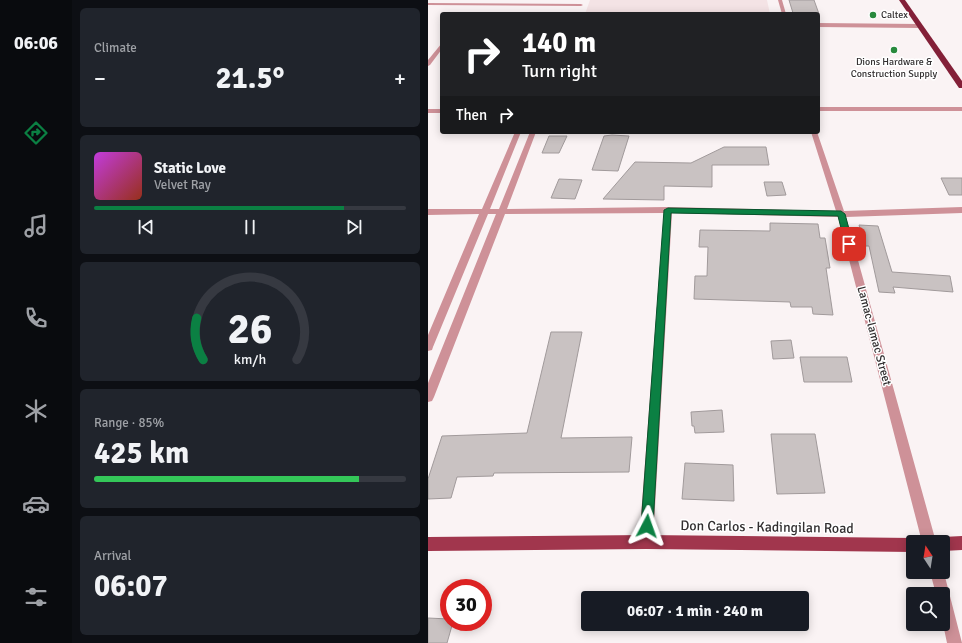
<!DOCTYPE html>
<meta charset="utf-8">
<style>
body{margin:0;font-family:Signika,sans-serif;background:#20242c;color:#f1f3f6;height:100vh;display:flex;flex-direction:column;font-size:15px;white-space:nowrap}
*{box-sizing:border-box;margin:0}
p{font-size:13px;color:#9ea1a6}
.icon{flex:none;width:22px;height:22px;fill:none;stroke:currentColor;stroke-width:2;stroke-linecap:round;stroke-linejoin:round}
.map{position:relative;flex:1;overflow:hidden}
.details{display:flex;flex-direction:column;gap:8px;padding:8px;background:#0d0f14;width:356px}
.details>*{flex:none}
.hud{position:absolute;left:12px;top:12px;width:380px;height:122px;border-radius:4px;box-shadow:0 2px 10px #0003;background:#202124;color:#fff;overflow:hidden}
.needle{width:26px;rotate:348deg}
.fabs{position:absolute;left:478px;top:535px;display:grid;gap:8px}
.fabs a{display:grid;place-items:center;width:44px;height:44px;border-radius:4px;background:#171b24;box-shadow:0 2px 10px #0003;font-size:20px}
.speed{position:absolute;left:12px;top:579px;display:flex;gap:8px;font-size:20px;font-weight:700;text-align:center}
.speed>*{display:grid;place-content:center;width:52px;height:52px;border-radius:50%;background:#171b24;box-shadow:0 2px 10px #0003;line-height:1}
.speed .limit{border:6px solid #d22;background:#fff;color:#111}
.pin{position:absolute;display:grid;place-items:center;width:34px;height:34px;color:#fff;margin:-17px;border-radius:8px;box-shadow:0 2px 6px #0006}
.me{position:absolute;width:44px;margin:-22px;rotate:4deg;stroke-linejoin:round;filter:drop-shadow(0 0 3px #0008)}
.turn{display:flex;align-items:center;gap:14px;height:84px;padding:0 16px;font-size:18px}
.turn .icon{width:52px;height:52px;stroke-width:2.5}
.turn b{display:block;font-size:28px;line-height:34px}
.then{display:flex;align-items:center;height:38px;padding:0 16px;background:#0003;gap:8px;font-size:15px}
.big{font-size:30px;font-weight:700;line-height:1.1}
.details .tile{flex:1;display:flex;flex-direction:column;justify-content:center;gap:6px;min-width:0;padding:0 14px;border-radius:6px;background:#20242c}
.details .dial{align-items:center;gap:0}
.dial svg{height:104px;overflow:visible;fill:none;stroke:#363941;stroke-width:7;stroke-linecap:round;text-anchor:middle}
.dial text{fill:#f1f3f6;stroke:none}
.song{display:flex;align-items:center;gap:12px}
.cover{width:48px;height:48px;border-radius:6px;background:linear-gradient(135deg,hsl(290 70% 55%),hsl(10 70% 35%))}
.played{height:4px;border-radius:2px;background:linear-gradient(90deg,#0b8043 80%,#363941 80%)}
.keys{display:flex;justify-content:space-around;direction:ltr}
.heat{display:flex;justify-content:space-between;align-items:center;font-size:22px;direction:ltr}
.charge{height:6px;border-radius:3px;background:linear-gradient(90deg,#34c759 85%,#363941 0)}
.trip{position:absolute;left:153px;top:591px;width:228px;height:40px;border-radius:4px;background:#171b24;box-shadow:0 2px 10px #0003;font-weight:700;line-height:40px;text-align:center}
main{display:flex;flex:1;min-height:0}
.dock{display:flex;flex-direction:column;width:72px;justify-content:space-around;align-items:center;background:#090b0e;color:#9ea1a6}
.dock .icon{width:28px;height:28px}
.dock .active{color:#0b8043}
.dock b{font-size:18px;color:#f1f3f6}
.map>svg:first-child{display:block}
.built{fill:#f4e3e5}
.building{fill:#c9c2c2;stroke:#a19a9b}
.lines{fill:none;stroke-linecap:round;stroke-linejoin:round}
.minor{fill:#ce9198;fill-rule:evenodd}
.major{fill:#a1364d;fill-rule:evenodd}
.highway{fill:#832038;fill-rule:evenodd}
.route{fill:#0b8043;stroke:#07532c}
.poi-dot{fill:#288a3d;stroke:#fff;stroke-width:1.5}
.labels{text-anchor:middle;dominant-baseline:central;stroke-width:3;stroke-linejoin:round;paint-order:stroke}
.far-poi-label{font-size:10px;fill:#322f30;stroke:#fff;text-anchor:start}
.street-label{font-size:12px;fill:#322f30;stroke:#fff}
.near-street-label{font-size:14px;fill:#322f30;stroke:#fff}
</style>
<main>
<nav class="dock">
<b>06:06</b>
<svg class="icon active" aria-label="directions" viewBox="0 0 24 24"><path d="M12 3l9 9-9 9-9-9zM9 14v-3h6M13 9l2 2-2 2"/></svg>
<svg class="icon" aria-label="music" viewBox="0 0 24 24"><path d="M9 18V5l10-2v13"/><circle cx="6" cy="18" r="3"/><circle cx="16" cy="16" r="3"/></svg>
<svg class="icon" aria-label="phone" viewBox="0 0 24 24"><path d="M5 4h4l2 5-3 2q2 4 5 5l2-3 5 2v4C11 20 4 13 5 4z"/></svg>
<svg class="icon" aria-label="climate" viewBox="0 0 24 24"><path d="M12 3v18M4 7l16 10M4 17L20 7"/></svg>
<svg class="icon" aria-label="car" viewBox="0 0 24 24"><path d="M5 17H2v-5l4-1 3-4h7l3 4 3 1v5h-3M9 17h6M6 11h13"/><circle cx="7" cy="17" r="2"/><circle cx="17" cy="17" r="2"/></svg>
<svg class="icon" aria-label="filters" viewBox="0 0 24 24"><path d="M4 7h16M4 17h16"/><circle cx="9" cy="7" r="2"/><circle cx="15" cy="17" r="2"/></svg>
</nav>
<section class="details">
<div class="tile"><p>Climate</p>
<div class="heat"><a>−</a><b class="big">21.5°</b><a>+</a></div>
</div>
<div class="tile">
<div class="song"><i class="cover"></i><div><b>Static Love</b><p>Velvet Ray</p></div></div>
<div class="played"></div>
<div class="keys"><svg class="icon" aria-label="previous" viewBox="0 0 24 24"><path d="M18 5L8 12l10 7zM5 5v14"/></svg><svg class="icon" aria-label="pause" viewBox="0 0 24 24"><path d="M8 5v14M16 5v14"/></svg><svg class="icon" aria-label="next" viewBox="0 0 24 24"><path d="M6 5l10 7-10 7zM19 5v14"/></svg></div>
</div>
<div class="tile dial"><svg viewBox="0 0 100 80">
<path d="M14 69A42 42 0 1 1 86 69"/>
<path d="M14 69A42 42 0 0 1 9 37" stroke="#0b8043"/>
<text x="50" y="56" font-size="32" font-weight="700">26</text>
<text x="50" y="72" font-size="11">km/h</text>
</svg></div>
<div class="tile"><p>Range · 85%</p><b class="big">425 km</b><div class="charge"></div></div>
<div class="tile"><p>Arrival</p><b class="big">06:07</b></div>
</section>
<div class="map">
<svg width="534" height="643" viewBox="0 0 534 643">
<rect width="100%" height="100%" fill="#faf3f4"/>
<!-- built -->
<path class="built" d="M162 0H339L342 14H157Z"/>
<!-- building -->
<g class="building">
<path d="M361 0H386L391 14 365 13Z"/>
<path d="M184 135 201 136 190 171 164 170 176 136Z"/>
<path d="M121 136H139L131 153H114Z"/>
<path d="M296 147H338L341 165H284V187L236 186V200L175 199 207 162 263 163Z"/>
<path d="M513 178H534V195H521Z"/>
<path d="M131 179 154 180 147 199 123 198Z"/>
<path d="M336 182H354L358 195 339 196Z"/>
<path d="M342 223 390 224 392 238H397L402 268H398L405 315 385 314 384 307H363L362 302 266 299 267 276H279L280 247H271L272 230 342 231Z"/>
<path d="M431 225 450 226 464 272 522 276 525 292 465 287 467 293 451 292 441 246H437Z"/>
<path d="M123 332H154L133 438 204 437 201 472 66 473 65 476 29 477 23 498 0 499V479L14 436 99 433Z"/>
<path d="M363 340 366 358 345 359 343 341Z"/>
<path d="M372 357H419L424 382H376Z"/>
<path d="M294 410 296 432 267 433 266 426H264L263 412Z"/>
<path d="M343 434H387L397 493 349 494Z"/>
<path d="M257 463 305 465 306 501 254 499Z"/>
<path d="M0 618 21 619V622H25L19 643H0Z"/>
</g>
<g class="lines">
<!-- minor -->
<g class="minor">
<path d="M350 0H354L358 14H354Z"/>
<path d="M0 3 153 4 155 5 153 6 0 5Z"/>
<path d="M390 23 491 24 494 26 491 28 390 27Z"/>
<path d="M14 43V49L2 65 0 66V60Z"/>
<rect x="390" y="107" width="144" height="4"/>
<rect x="0" y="109" width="14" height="4"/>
<path d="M87 132H93L62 209H71L102 132H108L79 209 240 207 408 211 383 132H389L416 211 534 207V213L418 217 508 542H494L410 217 244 213 225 542 223 547 218 549 213 547 211 542 236 213 77 214 6 397 4 401 0 402V383L68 214H60L5 347 4 350 0 351V335L51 214 0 215V209H54Z"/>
<path d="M515 569 534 643H519L515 624V594H508L502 572H515Z"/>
</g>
<!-- major -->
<g class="major">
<path d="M218 535 485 538 491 542H485V552L218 549 0 551V537Z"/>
<path d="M534 536V550L515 551V542H509L510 539 515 537Z"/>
</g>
<!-- highway -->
<path class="highway" d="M471 0H477L534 81V88H531Z"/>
</g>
<!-- route -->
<path class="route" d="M240 208 413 211 417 214 425 244 421 246 417 244 410 216 243 213 225 526 223 530 219 532 215 530 213 526 236 210Z"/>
<!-- markers -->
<g class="poi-dot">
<circle cx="445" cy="15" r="4"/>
<circle cx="466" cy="50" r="4"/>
</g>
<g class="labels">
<!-- far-poi labels -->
<g class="far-poi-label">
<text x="453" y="15">Caltex</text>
<text x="466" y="62" text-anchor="middle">Dions Hardware &amp;<tspan x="466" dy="12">Construction Supply</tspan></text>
</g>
<!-- street labels -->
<g class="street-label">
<text transform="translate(446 336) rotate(75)">Lamac-lamac Street</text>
</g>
<!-- near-street labels -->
<g class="near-street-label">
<text transform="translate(339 527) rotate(1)">Don Carlos - Kadingilan Road</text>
</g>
</g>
</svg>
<div class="fabs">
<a><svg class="needle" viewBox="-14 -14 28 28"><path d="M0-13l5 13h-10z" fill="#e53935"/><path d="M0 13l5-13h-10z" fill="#9ea1a6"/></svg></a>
<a><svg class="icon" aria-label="search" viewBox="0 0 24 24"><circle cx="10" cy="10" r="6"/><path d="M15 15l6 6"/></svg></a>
</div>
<div class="speed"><div class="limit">30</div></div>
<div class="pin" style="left:421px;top:244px;background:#d93025"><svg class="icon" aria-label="arrive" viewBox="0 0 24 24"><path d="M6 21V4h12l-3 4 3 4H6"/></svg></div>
<svg class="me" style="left:219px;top:526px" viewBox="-20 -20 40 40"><path d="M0-17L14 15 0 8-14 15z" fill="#0b8043" stroke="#fff" stroke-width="4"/></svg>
<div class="trip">06:07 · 1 min · 240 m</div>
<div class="hud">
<div class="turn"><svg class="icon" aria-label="right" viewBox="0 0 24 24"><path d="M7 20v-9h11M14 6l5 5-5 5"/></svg><div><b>140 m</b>Turn right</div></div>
<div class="then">Then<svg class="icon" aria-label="right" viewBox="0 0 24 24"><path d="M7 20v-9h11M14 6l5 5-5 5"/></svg></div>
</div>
</div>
</main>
